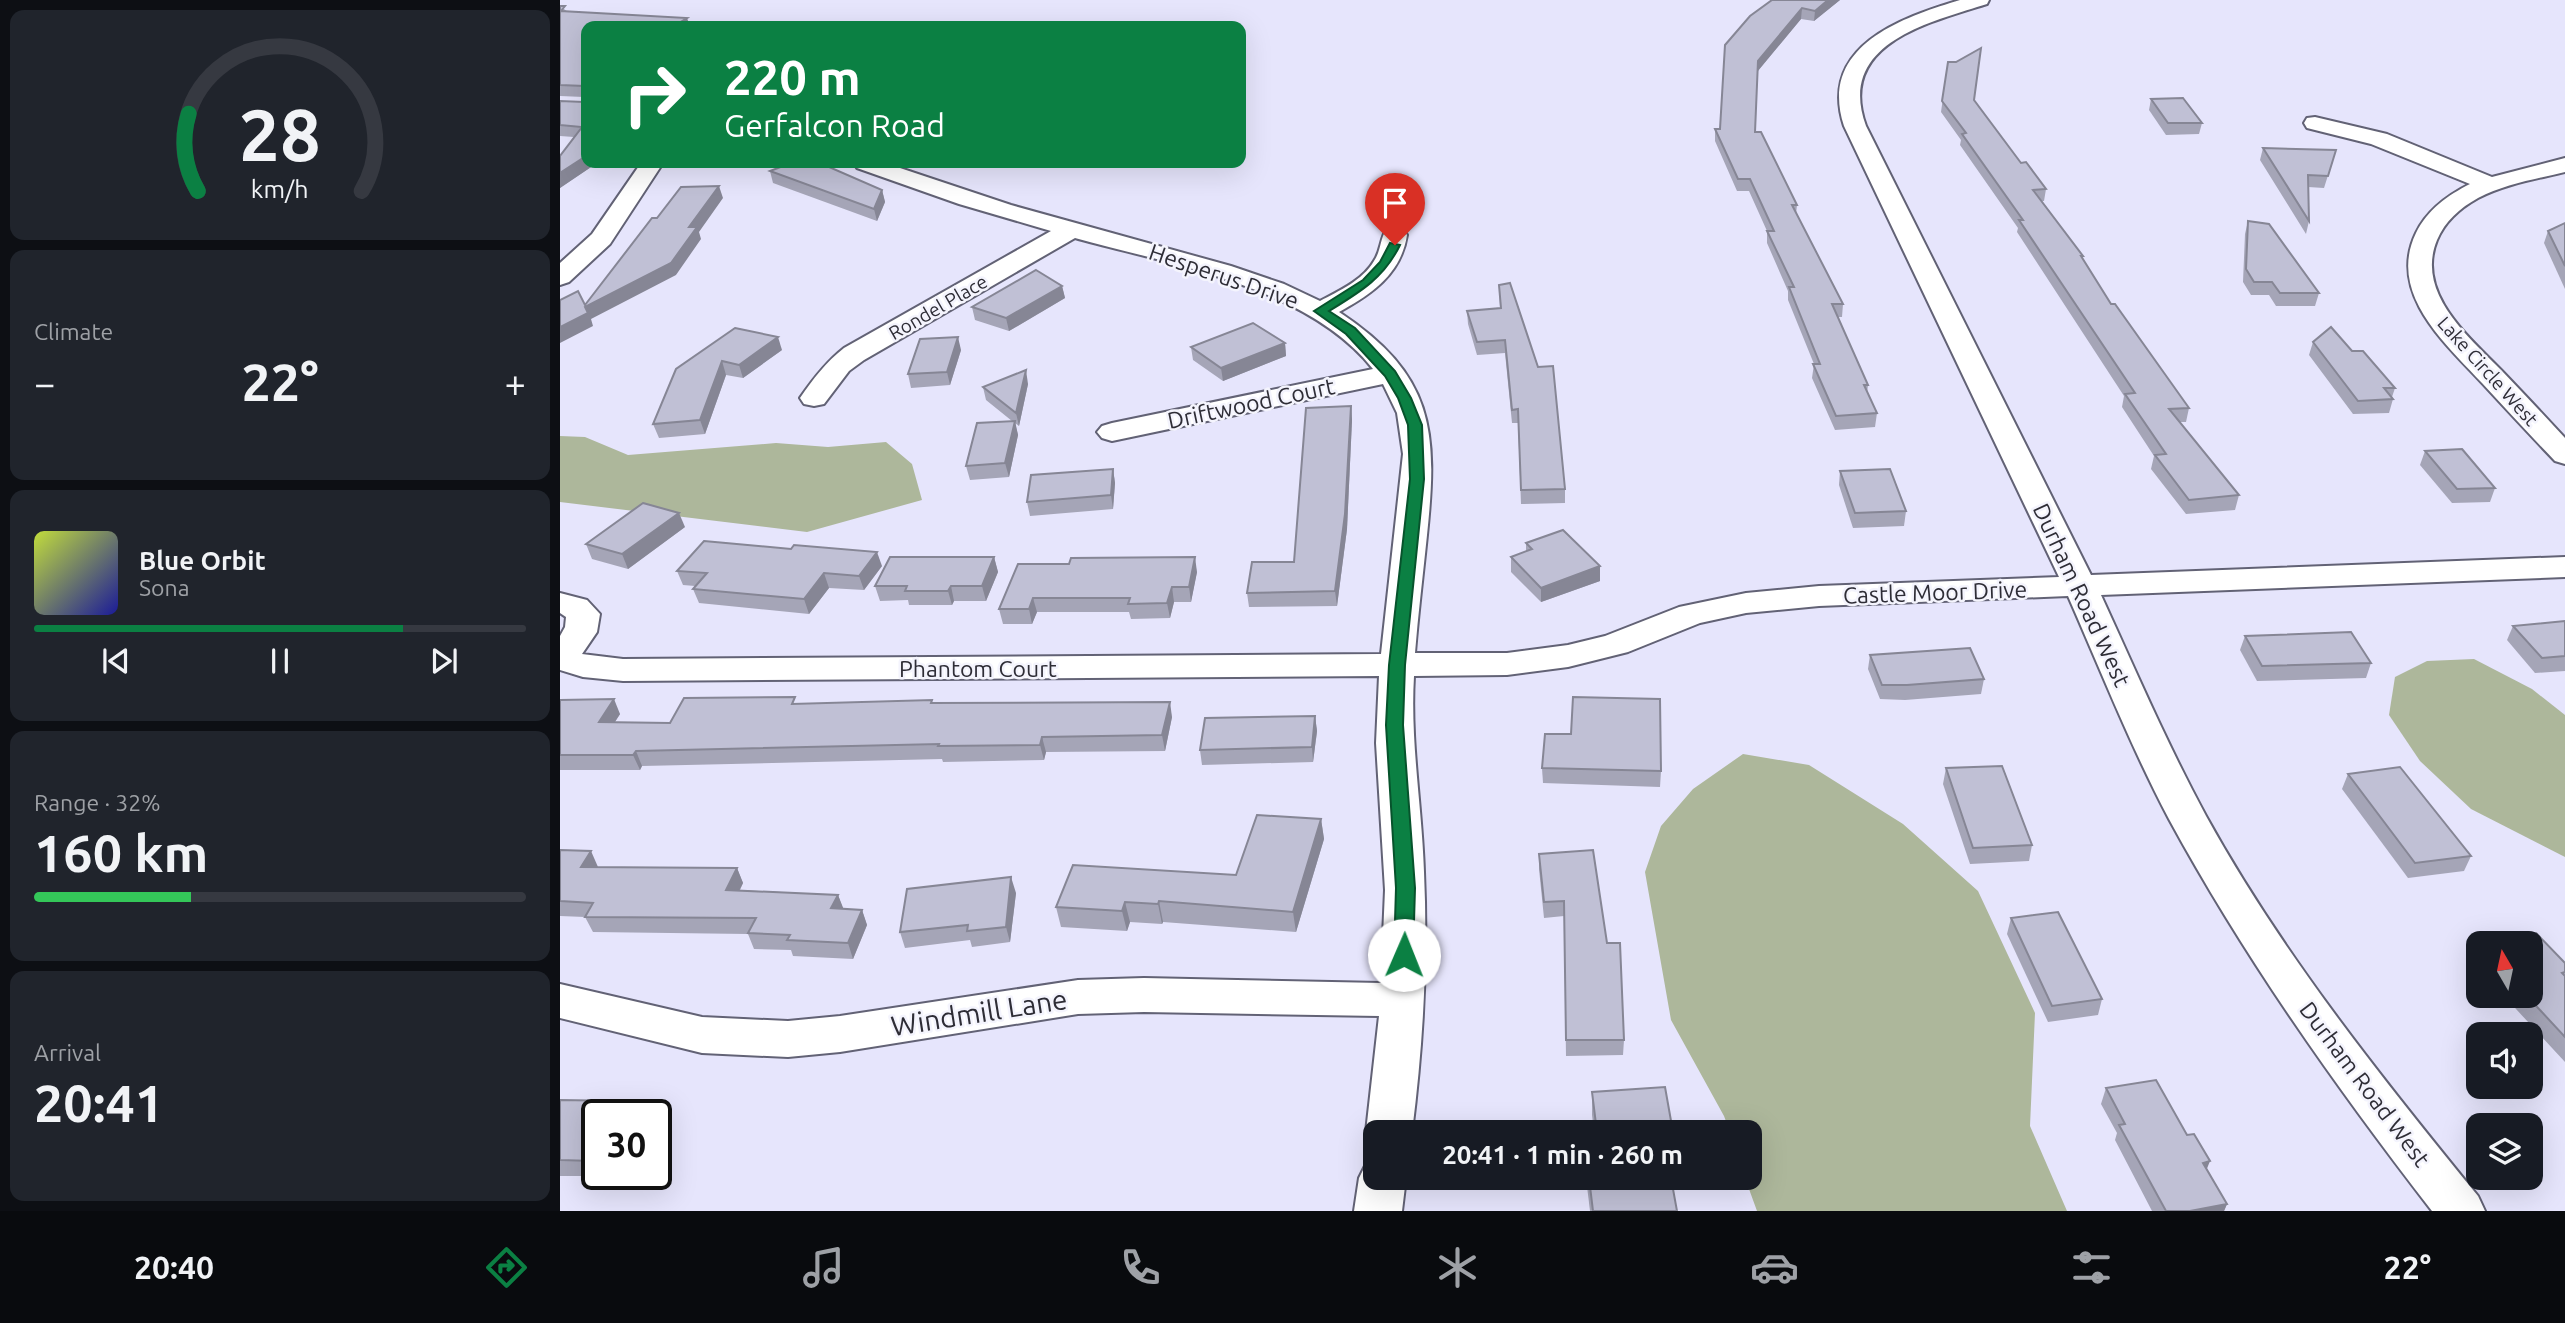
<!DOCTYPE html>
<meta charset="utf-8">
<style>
body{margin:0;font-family:Ubuntu,sans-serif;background:#20242c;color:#f1f3f6;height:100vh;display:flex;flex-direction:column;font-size:26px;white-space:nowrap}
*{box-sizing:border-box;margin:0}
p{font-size:23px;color:#9ea1a6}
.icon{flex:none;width:38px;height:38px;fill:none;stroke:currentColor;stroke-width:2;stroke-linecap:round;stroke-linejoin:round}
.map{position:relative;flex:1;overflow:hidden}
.side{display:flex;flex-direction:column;gap:10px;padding:10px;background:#0d0f14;width:560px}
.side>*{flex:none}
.banner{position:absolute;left:21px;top:21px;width:665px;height:147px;border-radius:14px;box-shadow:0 7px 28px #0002;background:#0b8043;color:#fff;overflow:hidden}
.needle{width:46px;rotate:351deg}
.fabs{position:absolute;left:1906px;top:931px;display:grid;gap:14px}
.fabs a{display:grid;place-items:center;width:77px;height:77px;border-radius:14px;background:#171b24;box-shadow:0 7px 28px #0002;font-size:35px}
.speed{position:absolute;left:21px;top:1099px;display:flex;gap:14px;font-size:35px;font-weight:700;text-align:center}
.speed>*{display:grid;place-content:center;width:91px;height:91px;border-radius:50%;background:#171b24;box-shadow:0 7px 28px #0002;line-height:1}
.speed .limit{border:4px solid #111;border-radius:10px;background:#fff;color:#111}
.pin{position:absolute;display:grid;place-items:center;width:60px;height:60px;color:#fff;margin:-72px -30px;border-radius:50% 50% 50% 0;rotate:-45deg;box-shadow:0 0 7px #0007}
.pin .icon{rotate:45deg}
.me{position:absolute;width:77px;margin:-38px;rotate:1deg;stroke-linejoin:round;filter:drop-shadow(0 0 5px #0008)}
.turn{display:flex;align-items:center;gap:24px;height:147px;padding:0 28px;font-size:32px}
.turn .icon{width:91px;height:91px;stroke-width:2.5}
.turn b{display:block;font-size:49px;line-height:60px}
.big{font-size:52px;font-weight:700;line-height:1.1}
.side .tile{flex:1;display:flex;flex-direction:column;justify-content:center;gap:10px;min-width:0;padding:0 24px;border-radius:14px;background:#20242c}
.side .dial{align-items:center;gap:0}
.dial svg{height:182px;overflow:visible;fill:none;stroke:#363941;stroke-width:7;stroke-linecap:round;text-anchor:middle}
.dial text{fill:#f1f3f6;stroke:none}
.song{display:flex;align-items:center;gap:21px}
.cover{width:84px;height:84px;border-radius:10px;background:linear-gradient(135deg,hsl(70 70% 55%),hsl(240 70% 35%))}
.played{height:7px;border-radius:4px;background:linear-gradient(90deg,#0b8043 75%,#363941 75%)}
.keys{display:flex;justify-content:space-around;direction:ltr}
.heat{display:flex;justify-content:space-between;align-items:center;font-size:38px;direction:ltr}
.charge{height:10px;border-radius:5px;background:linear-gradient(90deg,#34c759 32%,#363941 0)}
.trip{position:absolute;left:803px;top:1120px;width:399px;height:70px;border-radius:14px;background:#171b24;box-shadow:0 7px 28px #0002;font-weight:700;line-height:70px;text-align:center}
.tabs{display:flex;height:112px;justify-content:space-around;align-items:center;background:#090b0e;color:#9ea1a6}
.tabs .icon{width:49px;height:49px}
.tabs .selected{color:#0b8043}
.tabs b{font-size:32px;color:#f1f3f6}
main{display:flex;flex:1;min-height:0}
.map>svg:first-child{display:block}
.forest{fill:#adb79b}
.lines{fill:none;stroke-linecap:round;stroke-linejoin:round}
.street-casing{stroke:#626275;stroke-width:4}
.street{fill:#fff;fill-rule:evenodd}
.wall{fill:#a5a5b7}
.shaded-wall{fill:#868695}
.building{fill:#c0c0d5;stroke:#868695;stroke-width:2}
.route{fill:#0b8043;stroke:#07532c;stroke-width:2}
.labels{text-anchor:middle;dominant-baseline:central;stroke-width:5;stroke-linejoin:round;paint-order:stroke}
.far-street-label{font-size:19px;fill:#2e2d36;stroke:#f4f4fd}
.street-label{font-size:23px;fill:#2e2d36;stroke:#f4f4fd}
.near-street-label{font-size:28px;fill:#2e2d36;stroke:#f4f4fd}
</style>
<main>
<section class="side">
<div class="tile dial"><svg viewBox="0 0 100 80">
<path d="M14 69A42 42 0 1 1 86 69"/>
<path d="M14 69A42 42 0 0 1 10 35" stroke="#0b8043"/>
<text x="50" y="56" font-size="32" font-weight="700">28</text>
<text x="50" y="72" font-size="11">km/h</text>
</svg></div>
<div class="tile"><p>Climate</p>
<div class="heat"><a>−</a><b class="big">22°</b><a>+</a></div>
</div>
<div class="tile">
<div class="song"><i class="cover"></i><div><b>Blue Orbit</b><p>Sona</p></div></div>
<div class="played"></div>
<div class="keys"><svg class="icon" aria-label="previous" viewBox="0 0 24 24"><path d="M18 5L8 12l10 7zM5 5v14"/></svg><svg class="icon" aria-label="pause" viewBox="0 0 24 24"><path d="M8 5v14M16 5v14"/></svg><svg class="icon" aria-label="next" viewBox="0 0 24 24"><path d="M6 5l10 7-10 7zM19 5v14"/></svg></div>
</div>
<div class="tile"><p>Range · 32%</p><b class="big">160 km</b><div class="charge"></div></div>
<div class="tile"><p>Arrival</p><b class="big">20:41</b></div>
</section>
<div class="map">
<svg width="2005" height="1211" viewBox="0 0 2005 1211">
<rect width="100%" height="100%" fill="#e6e5fc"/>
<!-- forest -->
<g class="forest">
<path d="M0 436 25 437 68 455 216 443 268 447 326 442 352 464 362 500 247 532 0 502Z"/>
<path d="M1914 659 1972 689 2005 715V857L1911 809 1860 761 1829 715 1835 677 1867 661Z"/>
<path d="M1183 754 1249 765 1343 824 1418 891 1475 1013 1470 1126 1507 1211H1197L1185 1178H1190V1132H1170L1164 1116 1111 1020 1085 872 1101 826 1133 789Z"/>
</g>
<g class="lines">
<!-- street casing -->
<g class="street-casing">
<g id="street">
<path d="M1400 0H1429L1427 4C1367 23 1276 44 1306 126L1531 575 2005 557V577L1541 595C1575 669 1607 744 1646 816 1721 952 1820 1076 1918 1196L1925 1211H1872C1776 1087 1684 957 1609 819 1571 747 1541 671 1508 596L1259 606 1186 613 1140 623 1068 652 1008 667 947 675 854 676C850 742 862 806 864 872 868 959 863 1046 852 1132H816V1147L806 1132 819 1016 584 1012 518 1014 280 1052 228 1057 142 1053 0 1018V984L142 1017 228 1021 280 1016 518 980 584 978 821 983 825 890 816 743 819 676 63 681 23 677 0 670V636L5 627 6 617 0 613V593L27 600 40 614 37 632 22 654 63 659 821 654 843 454 837 413 823 384 552 441 542 438 537 432 542 426 552 423 813 369C747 286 612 265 515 238L304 360 289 371 264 404 254 406 244 404 240 398C253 379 266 362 284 348L491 231 399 204 297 168 294 163H325L451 205 671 266 724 284 760 301C779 291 803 280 814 261 821 251 820 239 826 230L835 228 844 230 847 235C841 274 812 294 779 312 874 375 878 430 867 535 863 575 858 614 855 653H947L1008 645 1045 636 1119 607 1186 593 1259 586 1499 577 1284 126C1258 47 1340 18 1400 0Z"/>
<path d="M1755 117 1827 134 1932 177 2005 158V172C1976 179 1945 184 1918 198 1900 208 1885 221 1877 240 1855 293 1909 337 1942 371 1963 393 1984 415 2005 438V464L1995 461C1970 435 1946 409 1922 383 1885 343 1827 293 1856 233 1867 210 1888 195 1910 184L1811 144 1747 128 1744 123 1747 118Z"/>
<path d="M81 163H103L50 244 9 282 0 285V263L32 234Z"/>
<path d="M816 1160V1178H846L842 1211H794L799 1178 806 1164Z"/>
</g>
</g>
<!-- street -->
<use href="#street" class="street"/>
</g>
<!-- wall -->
<g class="wall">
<path d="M1212 0H1280L1254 21 1241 19 1197 72 1195 132 1237 205 1236 214 1283 304 1282 317H1278L1308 385 1307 393 1317 413 1315 427 1275 430 1252 378 1254 364 1228 300V291L1207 243V231L1189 191H1177L1155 141V129H1160Z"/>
<path d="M0 6 26 26 37 163 0 188V156L14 137 0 136V101L24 102V97L0 96Z"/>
<path d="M1388 62 1414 100 1461 163 1486 189 1484 201H1482L1523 256 1522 259 1551 304 1629 408 1626 422H1620L1679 495 1675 510 1626 514 1591 469 1594 456 1562 407 1564 396 1457 232 1458 228 1400 145 1401 140 1381 112Z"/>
<path d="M1591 99 1642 123 1639 134 1606 135 1589 110Z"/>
<path d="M1703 148 1776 150 1764 188 1748 187 1749 221 1746 234 1700 160Z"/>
<path d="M210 171 322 190 325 202 317 221 213 183Z"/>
<path d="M1688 221 1759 293 1755 306H1716L1709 295H1691L1683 282 1685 234Z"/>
<path d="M2005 223V289L1984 243 1988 231Z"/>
<path d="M939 285 1005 489V503L961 504 958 423H952L945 353 917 355 908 324 907 311 940 308Z"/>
<path d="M502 286 505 298 449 331 415 320 412 307Z"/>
<path d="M1753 342 1792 351 1835 388 1832 397 1833 399 1829 413 1793 414 1749 355Z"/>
<path d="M725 343 726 356 663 381 633 360 631 347Z"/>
<path d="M222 350 183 378 166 375 145 434 99 438 93 424 116 369Z"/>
<path d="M401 350 390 385 351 388 348 374Z"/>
<path d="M468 384 459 426 455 423 458 435 449 477 410 480 406 466 452 421 426 400 423 387Z"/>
<path d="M791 406 792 420 787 529 777 606 689 607 687 593 734 562Z"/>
<path d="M1865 451 1935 488 1930 502 1892 503 1860 465Z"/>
<path d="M553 469 555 483 553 509 470 516 467 502Z"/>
<path d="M1280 471 1346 511 1344 526 1293 528 1279 485Z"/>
<path d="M125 527 68 569 32 559 26 544Z"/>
<path d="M966 543 1040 566V581L981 602 951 572V557L966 552Z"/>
<path d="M434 557 438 572 426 601H394L392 605H349L348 600 320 601 315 586Z"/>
<path d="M458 564 637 572 631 602H614L610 618 571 619 569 612H477L472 624H443L439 609Z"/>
<path d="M322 566 304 590 269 588 249 614 139 603 133 589 135 586 123 585 117 571Z"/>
<path d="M2005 621V671L1975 673 1947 640 1953 626Z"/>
<path d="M1685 636 1811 663 1806 678 1697 681 1680 650Z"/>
<path d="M1310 655 1424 679 1421 694 1345 700 1320 699 1308 669Z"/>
<path d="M0 700 60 714 55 722 110 723 237 703H373L612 717 605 751 486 752 484 760 383 762 382 759 82 766 80 770H0Z"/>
<path d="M755 716 757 731 753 762 642 765 640 750Z"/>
<path d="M982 768 1101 771 1100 787 983 783Z"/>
<path d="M1386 768 1472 845 1469 861 1410 864 1383 784Z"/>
<path d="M1788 774 1911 856 1904 871 1848 878 1782 789Z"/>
<path d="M761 819 764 839 736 932 603 922 602 924 570 922 567 931 501 927 496 907 676 875Z"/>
<path d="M0 850 38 867 177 868 183 883 180 890 278 895 283 909 302 910 307 925 293 959 233 956 231 950 194 949 188 934 33 932 25 917 0 916Z"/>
<path d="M979 854 1047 943 1064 1040 1063 1055 1006 1056 1004 916 984 918 979 869Z"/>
<path d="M456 893 450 942 412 947 410 940 345 948 340 932Z"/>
<path d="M1451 918 1542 999 1538 1015 1488 1022 1447 934Z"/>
<path d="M1918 954V967L1914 962Z"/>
<path d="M2005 963V1062L1944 996H1970Z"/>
<path d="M1546 1088 1647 1169 1667 1204 1664 1211H1592L1555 1140 1557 1133 1541 1104Z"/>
<path d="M1032 1092 1113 1132H1034L1032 1115Z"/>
<path d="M0 1100 64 1101 72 1115H37V1174H42L41 1176H0Z"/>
<path d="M1026 1178H1111L1117 1211H1030Z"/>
</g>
<!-- shaded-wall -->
<g class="shaded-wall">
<path d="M1268 0H1280L1254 21 1255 11Z"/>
<path d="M1242 8 1241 19 1197 72 1198 61Z"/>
<path d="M127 18 130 26H114Z"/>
<path d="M26 156V163H37L0 188V173Z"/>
<path d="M159 186 163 198 139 232 141 239 116 275 31 319 33 326 0 343V327L129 227Z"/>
<path d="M322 190 325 202 317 221 314 209Z"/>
<path d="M502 286 505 298 449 331 446 318Z"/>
<path d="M218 337 222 350 183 378 179 365Z"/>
<path d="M398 337 401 350 390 385 387 372Z"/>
<path d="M725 343 726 356 663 381 661 368Z"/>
<path d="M162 361 166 375 145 434 140 420Z"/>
<path d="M466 370 468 384 459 426 456 413Z"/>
<path d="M791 406 792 420 787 529 777 606 775 591Z"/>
<path d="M455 421 458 435 449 477 445 463Z"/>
<path d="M553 469 555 483 553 509 551 495Z"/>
<path d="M119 513 125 527 68 569 62 554Z"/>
<path d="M317 552 322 566 304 590 299 576Z"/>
<path d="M434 557 438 572 426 601 422 586Z"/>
<path d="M635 557 637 572 631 602 629 587Z"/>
<path d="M1040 566V581L981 602V588Z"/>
<path d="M264 573 269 588 249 614 244 599Z"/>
<path d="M391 586 394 601 392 605 388 591Z"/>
<path d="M612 587 614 602 610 618 607 603Z"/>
<path d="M473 598 477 612 472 624 469 609Z"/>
<path d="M54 699 60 714 45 737 39 722Z"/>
<path d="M610 702 612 717 605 751 602 735Z"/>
<path d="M755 716 757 731 753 762 752 747Z"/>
<path d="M482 737 486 752 484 760 480 745Z"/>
<path d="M76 751 82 766 80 770 73 755Z"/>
<path d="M761 819 764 839 736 932 733 912Z"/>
<path d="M31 851 38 867H21Z"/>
<path d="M177 868 183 883 172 905 166 890Z"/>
<path d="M451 877 456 893 450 942 446 927Z"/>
<path d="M278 895 284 910 271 908Z"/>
<path d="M599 901 603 922 602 924 598 904Z"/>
<path d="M565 902 570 922 567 931 562 911Z"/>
<path d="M302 910 307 925 293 959 288 943Z"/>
<path d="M64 1101 72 1115H57Z"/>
<path d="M37 1153V1168L33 1161Z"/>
<path d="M1650 1161 1644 1176 1643 1163Z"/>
<path d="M1667 1204 1664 1211H1630Z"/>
</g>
<!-- building -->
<g class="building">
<path d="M1212 0H1268L1255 11 1242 8 1198 61 1195 132H1201L1237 205H1232L1283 304H1272L1308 385H1304L1317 413 1276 416 1253 364H1260L1229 287H1234L1207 231H1214L1190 179H1178L1155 129H1160L1165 45 1190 16Z"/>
<path d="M0 6H5L1 11 127 18 114 26H26V156L0 173V156L22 127 0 125V101L24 102V86L0 85Z"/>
<path d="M1421 48 1414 100 1461 163 1466 162 1486 189 1473 190 1523 256H1521L1551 304H1555L1629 408 1609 409 1679 495 1629 500 1595 455 1606 454 1565 394 1575 393 1459 220H1463L1402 134 1406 133 1382 101 1388 62H1396Z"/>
<path d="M1623 98 1642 123H1608L1591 99Z"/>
<path d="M1703 148 1776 150 1768 176 1748 175 1749 221Z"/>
<path d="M231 163H260L322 190 314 209 210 171Z"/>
<path d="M159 186 129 227H137L111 263 25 307 28 313 0 327V300L18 291 25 305 92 218H97L121 187Z"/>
<path d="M1688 221 1709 224 1759 293H1720L1712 282H1694L1686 269Z"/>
<path d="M2005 223V266L1988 231Z"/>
<path d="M476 270 502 286 446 318 412 307Z"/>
<path d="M950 283 978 367 993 366 1005 489 961 490 958 409 952 410 945 340 917 342 907 311 941 308 939 285Z"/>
<path d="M693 323 725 343 661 368 631 347Z"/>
<path d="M1771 327 1792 351H1803L1835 388H1824L1833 399 1798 401 1753 342Z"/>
<path d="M175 328 218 337 179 365 162 361 140 420 93 424 116 369Z"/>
<path d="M398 337 387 372 348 374 360 339Z"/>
<path d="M466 370 456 413 423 387Z"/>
<path d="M791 406 785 514 775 591 687 593 692 562H734L746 408Z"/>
<path d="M455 421 445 463 406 466 417 423Z"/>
<path d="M1902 449 1935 488 1897 489 1865 451Z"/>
<path d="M553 469 551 495 467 502 471 475Z"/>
<path d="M1330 469 1346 511 1295 513 1280 471Z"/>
<path d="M83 503 119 513 62 554 26 544Z"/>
<path d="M1003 530 1040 566 981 588 951 557 972 549 966 543Z"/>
<path d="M144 541 231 549 234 545 317 552 299 576 264 573 244 599 133 589 147 573 117 571Z"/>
<path d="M330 557H434L422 586H391L388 591H345L347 586H315Z"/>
<path d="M635 557 629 587H612L607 603 568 604 570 598H473L469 609H439L458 564H509L511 558Z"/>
<path d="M2005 621V656L1982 658 1953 626Z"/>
<path d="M1791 632 1811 663 1702 666 1685 636Z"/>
<path d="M1410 648 1424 679 1347 685H1322L1310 655Z"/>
<path d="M235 697 232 704 372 700 371 703 610 702 602 735 482 737 480 745 378 746 379 744 76 751 73 755H0V700L54 699 39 722 110 723 124 698Z"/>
<path d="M1013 697 1100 699 1101 771 982 768 985 734H1011Z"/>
<path d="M755 716 752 747 640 750 645 718Z"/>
<path d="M1442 766 1472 845 1413 848 1386 768Z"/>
<path d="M1840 767 1911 856 1855 863 1788 774Z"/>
<path d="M697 815 761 819 733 912 599 901 598 904 565 902 562 911 496 907 513 865 676 875Z"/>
<path d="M0 850 31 851 21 867 177 868 166 890 278 895 271 908 302 910 288 943 227 940 230 935 188 933 196 918 25 917 33 903 0 901Z"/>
<path d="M1033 850 1047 943H1060L1064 1040H1006L1004 901 984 902 979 854Z"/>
<path d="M451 877 446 927 407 931 408 925 340 932 347 889Z"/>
<path d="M1498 912 1542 999 1492 1006 1451 918Z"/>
<path d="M1976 933 2005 963V972L2002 973 2005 976V1037L1967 996H1970V943H1935Z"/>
<path d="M1596 1080 1627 1135 1634 1134 1650 1161 1643 1163 1667 1204 1630 1211H1606L1559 1125 1565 1124 1546 1088Z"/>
<path d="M1105 1087 1113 1132H1037L1032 1092Z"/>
<path d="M0 1100 64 1101 57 1115H37V1153L33 1161 0 1160Z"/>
<path d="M1029 1178H1111L1117 1211H1033Z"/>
</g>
<!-- route -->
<path class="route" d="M830 243 840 245C824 278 800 292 769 311L795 328 835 371 851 398 862 425 864 479 845 665 843 725 855 888 853 955 851 961 844 963 836 961 834 955 836 888 826 725 829 665 850 479 848 425 838 398 825 376 786 334 754 311 803 280 820 262Z"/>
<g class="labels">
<!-- far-street labels -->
<g class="far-street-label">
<text transform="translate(378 307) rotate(-30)">Rondel Place</text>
<text transform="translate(1928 371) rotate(48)">Lake Circle West</text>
</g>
<!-- street labels -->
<g class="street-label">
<text transform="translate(664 276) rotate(19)">Hesperus Drive</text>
<text transform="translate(691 403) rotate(-12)">Driftwood Court</text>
<text transform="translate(1375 592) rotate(-2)">Castle Moor Drive</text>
<text transform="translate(1522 595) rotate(65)">Durham Road West</text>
<text x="418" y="668">Phantom Court</text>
<text transform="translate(1805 1084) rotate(53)">Durham Road West</text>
</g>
<!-- near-street labels -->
<g class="near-street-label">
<text transform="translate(419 1012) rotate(-9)">Windmill Lane</text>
</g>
</g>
</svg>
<div class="fabs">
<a><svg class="needle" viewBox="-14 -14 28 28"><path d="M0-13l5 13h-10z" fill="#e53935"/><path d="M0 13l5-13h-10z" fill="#9ea1a6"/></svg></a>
<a><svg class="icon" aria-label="sound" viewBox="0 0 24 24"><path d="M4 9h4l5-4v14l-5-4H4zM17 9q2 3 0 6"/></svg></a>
<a><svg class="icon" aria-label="layers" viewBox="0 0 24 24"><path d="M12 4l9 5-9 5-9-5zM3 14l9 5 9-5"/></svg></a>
</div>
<div class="speed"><div class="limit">30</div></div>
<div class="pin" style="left:835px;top:245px;background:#d93025"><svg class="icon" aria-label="arrive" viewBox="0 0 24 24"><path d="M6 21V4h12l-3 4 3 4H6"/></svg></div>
<svg class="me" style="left:844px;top:955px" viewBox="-20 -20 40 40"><circle r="19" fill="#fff"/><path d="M0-13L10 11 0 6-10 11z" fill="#0b8043"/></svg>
<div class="trip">20:41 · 1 min · 260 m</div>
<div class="banner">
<div class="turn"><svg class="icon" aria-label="right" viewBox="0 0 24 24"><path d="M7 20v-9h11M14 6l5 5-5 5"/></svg><div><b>220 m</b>Gerfalcon Road</div></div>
</div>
</div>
</main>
<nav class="tabs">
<b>20:40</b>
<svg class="icon selected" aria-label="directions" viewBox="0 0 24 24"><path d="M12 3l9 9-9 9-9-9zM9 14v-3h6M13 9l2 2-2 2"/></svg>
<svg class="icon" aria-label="music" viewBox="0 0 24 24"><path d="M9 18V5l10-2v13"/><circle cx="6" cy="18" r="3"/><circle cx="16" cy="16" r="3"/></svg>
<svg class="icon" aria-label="phone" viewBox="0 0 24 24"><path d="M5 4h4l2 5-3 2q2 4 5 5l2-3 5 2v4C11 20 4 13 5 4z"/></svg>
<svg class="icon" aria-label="climate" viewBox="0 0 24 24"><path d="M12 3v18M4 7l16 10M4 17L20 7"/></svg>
<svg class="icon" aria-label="car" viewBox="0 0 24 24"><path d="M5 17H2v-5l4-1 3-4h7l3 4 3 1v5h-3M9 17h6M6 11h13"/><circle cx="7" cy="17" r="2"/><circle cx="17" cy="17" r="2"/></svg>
<svg class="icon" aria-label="filters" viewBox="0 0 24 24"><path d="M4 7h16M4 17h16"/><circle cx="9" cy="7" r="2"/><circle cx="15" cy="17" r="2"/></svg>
<b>22°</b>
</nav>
